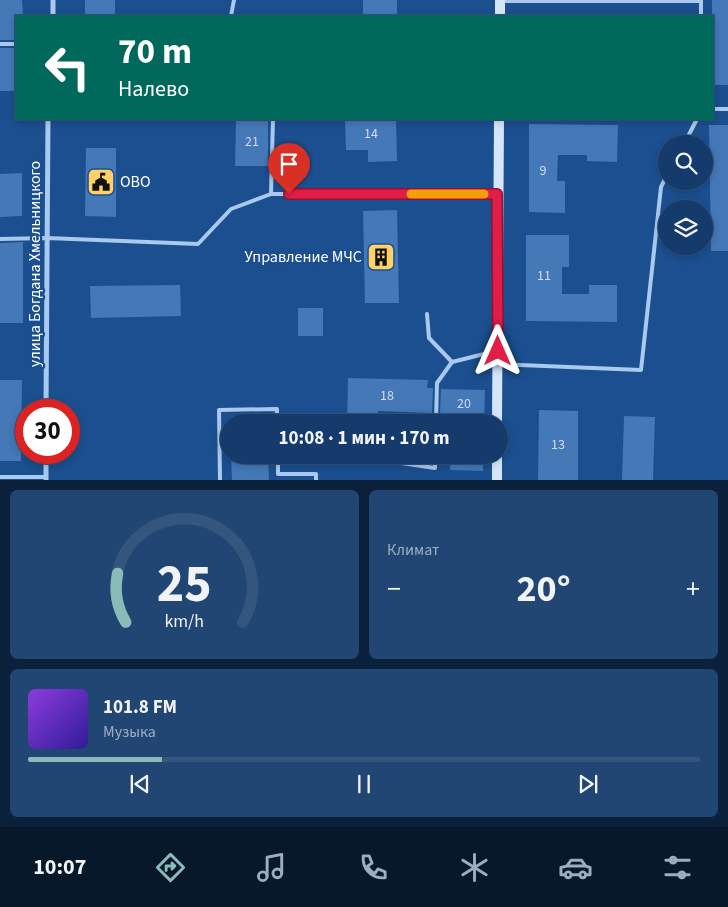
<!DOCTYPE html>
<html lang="ru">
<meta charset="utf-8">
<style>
body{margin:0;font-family:"Source Sans 3",sans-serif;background:#214673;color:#f1f3f6;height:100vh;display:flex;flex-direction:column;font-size:19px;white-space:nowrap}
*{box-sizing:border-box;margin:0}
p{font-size:16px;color:#9dadc1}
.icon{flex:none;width:28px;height:28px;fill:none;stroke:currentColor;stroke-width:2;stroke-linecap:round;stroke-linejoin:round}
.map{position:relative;height:480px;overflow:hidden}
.details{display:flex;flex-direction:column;gap:10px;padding:10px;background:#0b203b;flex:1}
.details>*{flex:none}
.guide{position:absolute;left:15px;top:15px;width:699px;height:105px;border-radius:0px;box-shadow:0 2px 8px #0003,0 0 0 1px #33557e;background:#00695c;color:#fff;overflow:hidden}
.controls{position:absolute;left:658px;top:135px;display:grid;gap:10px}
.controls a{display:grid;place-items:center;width:55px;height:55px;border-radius:50%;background:#143b6b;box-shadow:0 2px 8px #0003,0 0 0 1px #33557e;font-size:25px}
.speed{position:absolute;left:15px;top:399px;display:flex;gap:10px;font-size:25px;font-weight:700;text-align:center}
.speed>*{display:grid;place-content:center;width:65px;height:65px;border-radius:50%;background:#143b6b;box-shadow:0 2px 8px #0003,0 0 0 1px #33557e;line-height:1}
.speed .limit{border:8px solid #d22;background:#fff;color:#111}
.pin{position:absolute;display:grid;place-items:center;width:42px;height:42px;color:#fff;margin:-51px -21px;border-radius:50% 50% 50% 0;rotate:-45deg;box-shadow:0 0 5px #0007}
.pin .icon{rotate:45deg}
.me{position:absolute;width:55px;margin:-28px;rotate:0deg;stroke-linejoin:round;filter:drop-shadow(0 0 4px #0008)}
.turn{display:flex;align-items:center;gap:18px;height:105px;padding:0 20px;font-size:22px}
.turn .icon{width:65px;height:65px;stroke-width:2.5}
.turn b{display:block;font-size:35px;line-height:42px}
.big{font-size:38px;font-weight:700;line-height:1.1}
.details .tile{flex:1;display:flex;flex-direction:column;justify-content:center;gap:8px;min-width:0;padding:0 18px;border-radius:8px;background:#214673}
.details .dial{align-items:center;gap:0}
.dial svg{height:130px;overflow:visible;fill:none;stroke:#33557e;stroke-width:7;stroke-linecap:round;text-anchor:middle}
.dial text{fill:#f1f3f6;stroke:none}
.song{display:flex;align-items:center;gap:15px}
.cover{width:60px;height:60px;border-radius:8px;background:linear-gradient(135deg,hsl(270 70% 55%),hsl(250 70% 35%))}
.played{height:5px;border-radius:2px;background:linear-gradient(90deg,#8bbbb9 20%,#33557e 20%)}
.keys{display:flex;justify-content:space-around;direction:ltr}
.heat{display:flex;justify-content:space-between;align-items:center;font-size:28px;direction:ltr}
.details .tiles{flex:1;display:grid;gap:10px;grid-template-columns:1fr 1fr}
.tile:last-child{grid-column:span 2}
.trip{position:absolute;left:220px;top:414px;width:288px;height:50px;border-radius:25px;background:#143b6b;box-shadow:0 2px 8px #0003,0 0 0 1px #33557e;font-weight:700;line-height:50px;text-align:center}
.tabs{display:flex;height:80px;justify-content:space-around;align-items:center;background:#08182b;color:#9dadc1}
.tabs .icon{width:35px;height:35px}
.tabs .active{color:#8bbbb9}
.tabs b{font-size:22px;color:#f1f3f6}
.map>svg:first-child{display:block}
.building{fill:#4478b7}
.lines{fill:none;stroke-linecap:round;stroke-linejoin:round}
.lane{stroke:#a9c9ee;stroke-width:4}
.street{stroke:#a9c9ee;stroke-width:5}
.secondary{stroke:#d6e6fa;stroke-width:10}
.route-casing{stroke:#92132f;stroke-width:12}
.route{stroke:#e11d48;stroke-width:9}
.slow{stroke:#f59e0b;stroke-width:9}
.labels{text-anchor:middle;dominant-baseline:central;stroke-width:4.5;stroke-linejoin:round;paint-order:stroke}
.number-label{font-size:14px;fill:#d0dded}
.poi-label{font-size:16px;fill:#fff;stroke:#1b4f8f;text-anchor:start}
.street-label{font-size:16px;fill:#fff;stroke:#1b4f8f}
</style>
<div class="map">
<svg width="728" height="480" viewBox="0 0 728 480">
<rect width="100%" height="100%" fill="#1b4f8f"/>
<!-- building -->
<g class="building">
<path d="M0 0H22L23 16H16V40H0Z"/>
<rect x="85" y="0" width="30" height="16"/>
<rect x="363" y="0" width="34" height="16"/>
<rect x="712" y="0" width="16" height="85"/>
<rect x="0" y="48" width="16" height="43"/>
<path d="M236 119H268V166H235Z"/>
<path d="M345 119H396L397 161 368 162V150H346Z"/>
<path d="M529 124 618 125 617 162 587 161V155H558L557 181H565V213L529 212Z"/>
<path d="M709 125H728V251H711Z"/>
<path d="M86 148H116V217L85 216Z"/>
<path d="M22 173V216L0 217V174Z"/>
<path d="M397 210 399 303H365L363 211Z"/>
<path d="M526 235H569V267H562V294H589V285H617V322L526 321Z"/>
<path d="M23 242V323H0V243Z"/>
<path d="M180 285 181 316 91 318 90 286Z"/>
<rect x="298" y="308" width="25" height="28"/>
<path d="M348 378 428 380 427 388H433L432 413 378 411V422H347Z"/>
<path d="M0 380H22L21 461H0Z"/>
<path d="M441 389 485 390 484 422H452V418H442V413H440Z"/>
<path d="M539 410 578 411V480H538Z"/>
<path d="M624 416 655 417 653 480H622Z"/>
<path d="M231 455H268L269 480H232Z"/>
<path d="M451 455H483V471L450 470Z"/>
</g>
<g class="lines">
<!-- lane -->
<g class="lane">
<path d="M500 1H701"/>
<path d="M701 1V16"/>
<path d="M231 16 234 0"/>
<path d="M0 44H16"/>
<path d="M712 109H728"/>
<path d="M684 144 697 119"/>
<path d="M271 194 273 119"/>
<path d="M0 239 47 238 198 244 231 209 271 194H497"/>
<path d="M427 314 429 338 452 362"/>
<path d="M498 364 641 370 661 187 666 177"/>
<path d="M436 422 437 383 452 362 496 351"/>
<path d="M278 455V474H316V480"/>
<path d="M361 457 435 468V455"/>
<path d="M0 477H46"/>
<path d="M220 480 219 410 277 409V422"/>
</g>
<!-- street -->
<g class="street">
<path d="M53 0V16"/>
<path d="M46 410 48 119"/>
<path d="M46 480V452"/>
</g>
<!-- secondary -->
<g class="secondary">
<path d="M500 16V0"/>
<path d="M497 422 499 119"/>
<path d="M497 480V455"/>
</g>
</g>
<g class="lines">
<!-- route casing -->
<g class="route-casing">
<path id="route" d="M289 194H497L498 351"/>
</g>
<!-- route -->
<use href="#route" class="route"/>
<!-- slow -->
<path class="slow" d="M411 194H484"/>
</g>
<!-- icons -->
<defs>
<g id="civic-square" transform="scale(1.4375)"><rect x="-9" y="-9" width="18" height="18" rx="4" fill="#ffd166" stroke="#1b4f8f"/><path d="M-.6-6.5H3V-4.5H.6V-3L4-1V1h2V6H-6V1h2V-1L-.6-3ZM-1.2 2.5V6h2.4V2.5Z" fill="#111"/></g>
<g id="building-square" transform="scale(1.4375)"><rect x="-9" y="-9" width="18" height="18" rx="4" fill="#ffd166" stroke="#1b4f8f"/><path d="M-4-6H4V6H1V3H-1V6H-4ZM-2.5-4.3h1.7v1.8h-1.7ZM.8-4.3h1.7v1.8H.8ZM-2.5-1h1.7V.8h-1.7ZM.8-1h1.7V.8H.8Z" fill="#111"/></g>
</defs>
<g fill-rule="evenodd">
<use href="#civic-square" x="101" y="182"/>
<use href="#building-square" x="381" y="257"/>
</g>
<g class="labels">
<!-- number labels -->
<g class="number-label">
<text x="371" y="134">14</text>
<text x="252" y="142">21</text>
<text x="543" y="171">9</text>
<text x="544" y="276">11</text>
<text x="387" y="396">18</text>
<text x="464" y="404">20</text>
<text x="558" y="445">13</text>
</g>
<!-- poi labels -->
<g class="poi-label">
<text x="120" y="182">ОВО</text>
<text x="362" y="257" text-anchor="end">Управление МЧС</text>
</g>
<!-- street labels -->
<g class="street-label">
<text transform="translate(35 264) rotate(-90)">улица Богдана Хмельницкого</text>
</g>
</g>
</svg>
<div class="controls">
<a><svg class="icon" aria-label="search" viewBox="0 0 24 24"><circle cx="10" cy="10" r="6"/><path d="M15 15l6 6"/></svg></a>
<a><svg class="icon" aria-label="layers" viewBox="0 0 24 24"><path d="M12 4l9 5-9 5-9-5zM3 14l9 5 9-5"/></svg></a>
</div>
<div class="speed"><div class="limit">30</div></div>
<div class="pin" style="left:289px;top:194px;background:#d93025"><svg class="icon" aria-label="arrive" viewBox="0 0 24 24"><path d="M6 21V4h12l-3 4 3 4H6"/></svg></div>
<svg class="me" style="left:498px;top:351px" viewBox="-20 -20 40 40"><path d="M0-17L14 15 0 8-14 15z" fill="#e11d48" stroke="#fff" stroke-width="4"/></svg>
<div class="trip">10:08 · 1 мин · 170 m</div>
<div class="guide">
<div class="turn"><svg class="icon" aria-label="left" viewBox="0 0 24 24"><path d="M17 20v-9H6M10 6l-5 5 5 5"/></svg><div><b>70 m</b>Налево</div></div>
</div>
</div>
<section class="details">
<div class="tiles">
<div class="tile dial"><svg viewBox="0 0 100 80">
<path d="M14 69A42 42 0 1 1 86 69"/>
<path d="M14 69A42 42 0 0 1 9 39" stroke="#8bbbb9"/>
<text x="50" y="56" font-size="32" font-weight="700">25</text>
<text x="50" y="72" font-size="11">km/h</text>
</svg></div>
<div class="tile"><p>Климат</p>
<div class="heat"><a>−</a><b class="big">20°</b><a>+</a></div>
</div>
<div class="tile">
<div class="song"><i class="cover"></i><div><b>101.8 FM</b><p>Музыка</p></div></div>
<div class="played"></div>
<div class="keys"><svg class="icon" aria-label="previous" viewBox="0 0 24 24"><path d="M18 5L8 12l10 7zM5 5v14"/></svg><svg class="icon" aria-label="pause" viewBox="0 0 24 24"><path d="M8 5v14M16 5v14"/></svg><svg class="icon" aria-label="next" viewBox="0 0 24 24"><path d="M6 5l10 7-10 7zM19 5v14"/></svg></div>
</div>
</div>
</section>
<nav class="tabs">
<b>10:07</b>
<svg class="icon active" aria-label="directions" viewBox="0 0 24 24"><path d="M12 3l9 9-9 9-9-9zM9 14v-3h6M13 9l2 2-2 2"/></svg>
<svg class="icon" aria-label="music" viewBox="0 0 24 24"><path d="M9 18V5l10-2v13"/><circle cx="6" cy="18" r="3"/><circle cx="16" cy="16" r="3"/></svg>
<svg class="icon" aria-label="phone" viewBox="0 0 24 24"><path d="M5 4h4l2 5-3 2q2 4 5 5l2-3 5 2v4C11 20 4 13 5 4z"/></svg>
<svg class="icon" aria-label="climate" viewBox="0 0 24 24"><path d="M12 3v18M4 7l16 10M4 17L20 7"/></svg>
<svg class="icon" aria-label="car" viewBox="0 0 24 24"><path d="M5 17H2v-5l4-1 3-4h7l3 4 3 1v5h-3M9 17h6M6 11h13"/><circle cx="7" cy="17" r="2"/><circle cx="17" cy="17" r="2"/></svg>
<svg class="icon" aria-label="filters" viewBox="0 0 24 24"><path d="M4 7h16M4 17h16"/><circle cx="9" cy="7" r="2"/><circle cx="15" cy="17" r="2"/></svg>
</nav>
